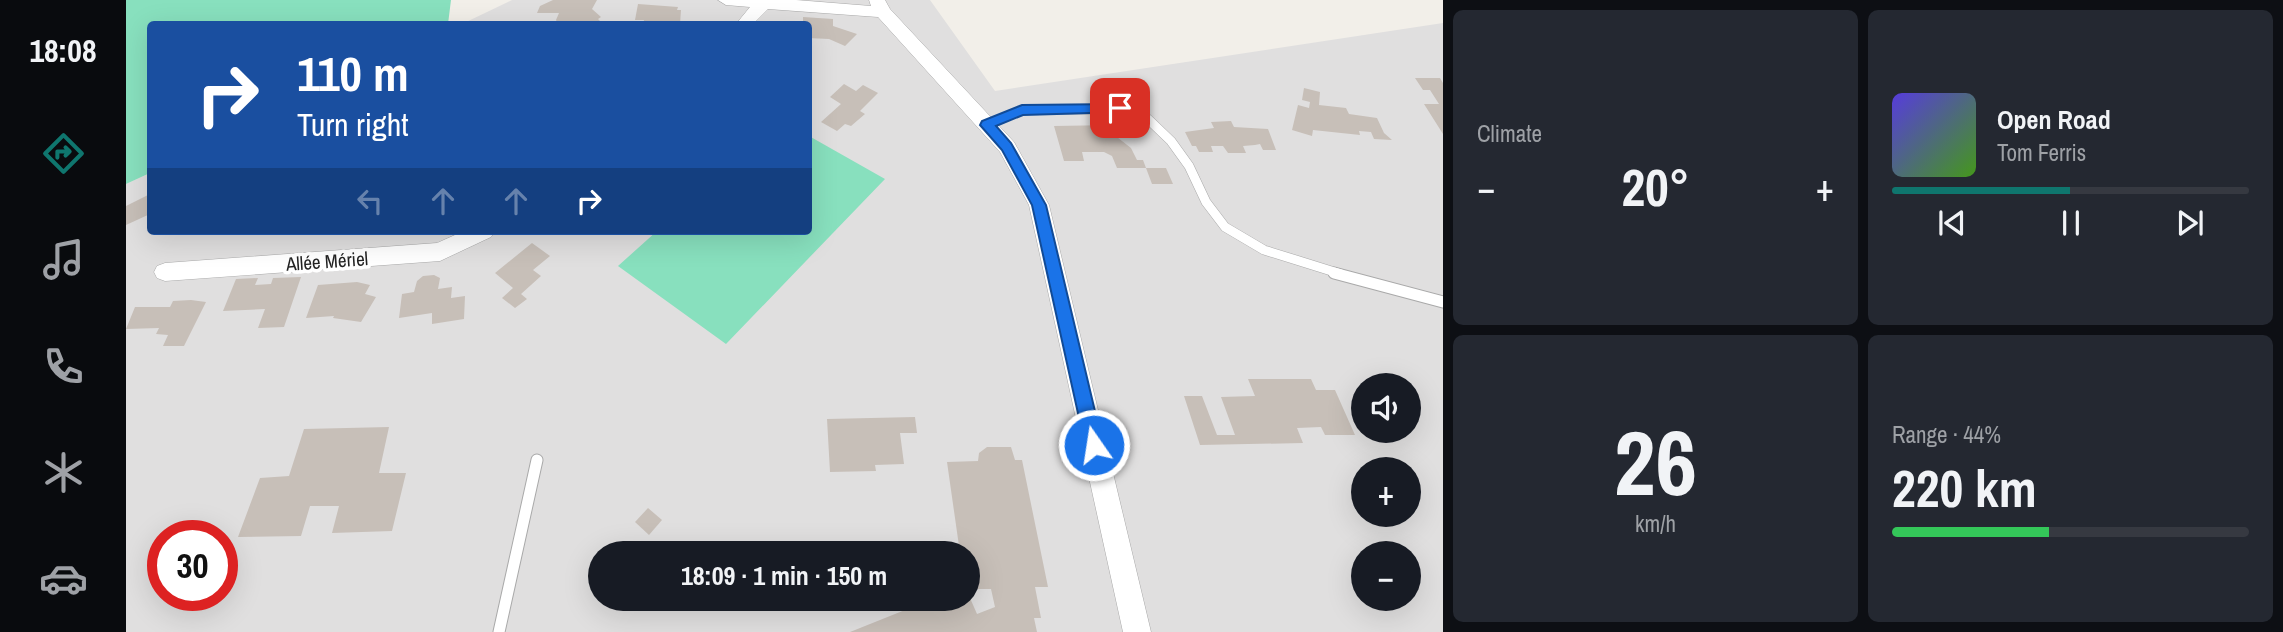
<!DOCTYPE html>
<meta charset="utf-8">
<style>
body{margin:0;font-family:"Archivo Narrow",sans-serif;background:#242831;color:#f1f3f6;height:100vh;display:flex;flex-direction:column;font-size:26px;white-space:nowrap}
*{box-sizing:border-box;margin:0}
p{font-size:23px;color:#9ea1a6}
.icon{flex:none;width:38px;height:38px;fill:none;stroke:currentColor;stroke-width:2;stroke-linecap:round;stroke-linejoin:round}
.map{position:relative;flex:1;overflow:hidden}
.sheet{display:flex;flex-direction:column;gap:10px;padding:10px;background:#0d0f14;width:840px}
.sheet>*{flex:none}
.guide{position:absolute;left:21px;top:21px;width:665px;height:214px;border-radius:7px;box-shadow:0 7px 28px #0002;background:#1a4fa0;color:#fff;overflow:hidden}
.tools{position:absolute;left:1225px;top:373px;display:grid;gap:14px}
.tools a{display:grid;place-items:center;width:70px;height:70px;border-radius:50%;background:#171b24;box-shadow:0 7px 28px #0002;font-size:35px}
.speed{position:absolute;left:21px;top:520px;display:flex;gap:14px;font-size:35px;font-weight:700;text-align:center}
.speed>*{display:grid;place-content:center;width:91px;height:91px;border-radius:50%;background:#171b24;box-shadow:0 7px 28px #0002;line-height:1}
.speed .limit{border:10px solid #d22;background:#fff;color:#111}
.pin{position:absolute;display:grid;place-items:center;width:60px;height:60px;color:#fff;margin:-30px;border-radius:14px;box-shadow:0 4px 10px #0006}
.me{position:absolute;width:77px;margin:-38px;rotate:347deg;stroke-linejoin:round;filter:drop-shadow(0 0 5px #0008)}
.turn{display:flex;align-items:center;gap:24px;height:147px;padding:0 35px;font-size:32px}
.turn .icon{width:91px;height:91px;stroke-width:2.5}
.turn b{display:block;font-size:49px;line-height:60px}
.lanes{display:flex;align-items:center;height:66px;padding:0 35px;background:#0003;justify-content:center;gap:35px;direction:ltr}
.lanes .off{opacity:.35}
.big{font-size:52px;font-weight:700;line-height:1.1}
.sheet .tile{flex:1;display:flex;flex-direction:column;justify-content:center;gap:10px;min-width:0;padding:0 24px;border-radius:10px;background:#242831}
.sheet .dial{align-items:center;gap:0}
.dial b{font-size:91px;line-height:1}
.song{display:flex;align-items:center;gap:21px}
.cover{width:84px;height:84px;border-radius:10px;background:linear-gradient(135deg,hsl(250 70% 55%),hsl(100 70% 35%))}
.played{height:7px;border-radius:4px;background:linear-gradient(90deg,#0f766e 50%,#363941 50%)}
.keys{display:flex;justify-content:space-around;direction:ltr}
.heat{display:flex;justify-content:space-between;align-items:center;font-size:38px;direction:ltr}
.charge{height:10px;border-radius:5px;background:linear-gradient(90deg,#34c759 44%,#363941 0)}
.sheet .tiles{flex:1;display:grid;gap:10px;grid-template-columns:repeat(2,1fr)}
.trip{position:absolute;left:462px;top:541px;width:392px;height:70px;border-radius:35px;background:#171b24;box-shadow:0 7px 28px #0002;font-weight:700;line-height:70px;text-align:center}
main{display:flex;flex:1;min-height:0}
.tab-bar{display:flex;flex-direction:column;width:126px;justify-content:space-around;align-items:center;background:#090b0e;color:#9ea1a6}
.tab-bar .icon{width:49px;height:49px}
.tab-bar .on{color:#0f766e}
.tab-bar b{font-size:32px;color:#f1f3f6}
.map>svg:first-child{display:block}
.residential{fill:#e0dfdf;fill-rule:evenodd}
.pitch{fill:#88e0be}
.building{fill:#c7bfb8}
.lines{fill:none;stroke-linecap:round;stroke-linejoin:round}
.service-far1-casing{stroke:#a9a9a9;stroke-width:10}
.service-casing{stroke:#a9a9a9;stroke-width:13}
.minor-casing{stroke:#a9a9a9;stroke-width:1}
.service-far1{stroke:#fff;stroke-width:9}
.service{stroke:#fff;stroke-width:11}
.minor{fill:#fff;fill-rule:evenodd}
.route{fill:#1a73e8;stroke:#114b97;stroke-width:2}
.labels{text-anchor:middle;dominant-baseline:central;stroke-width:7;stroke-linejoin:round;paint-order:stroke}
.street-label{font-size:19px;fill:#222;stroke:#fff}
</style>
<main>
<nav class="tab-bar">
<b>18:08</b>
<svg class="icon on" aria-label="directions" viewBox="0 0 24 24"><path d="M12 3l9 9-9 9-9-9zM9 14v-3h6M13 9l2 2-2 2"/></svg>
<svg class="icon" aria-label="music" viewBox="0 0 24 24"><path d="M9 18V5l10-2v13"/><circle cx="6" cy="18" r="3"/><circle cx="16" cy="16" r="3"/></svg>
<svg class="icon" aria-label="phone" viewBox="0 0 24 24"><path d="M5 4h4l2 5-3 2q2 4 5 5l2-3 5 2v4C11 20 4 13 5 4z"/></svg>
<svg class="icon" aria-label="climate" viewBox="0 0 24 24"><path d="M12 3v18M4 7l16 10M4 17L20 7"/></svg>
<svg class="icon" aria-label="car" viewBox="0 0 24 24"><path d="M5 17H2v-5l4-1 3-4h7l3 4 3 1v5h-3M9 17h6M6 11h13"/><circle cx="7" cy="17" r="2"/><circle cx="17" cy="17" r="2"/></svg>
</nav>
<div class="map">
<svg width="1317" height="632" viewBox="0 0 1317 632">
<rect width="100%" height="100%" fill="#f2efe9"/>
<!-- residential -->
<path class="residential" d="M386 0H804L869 91 1317 23V632H0V184L24 173V231H682V24H336ZM1237 385H1283V430H1237ZM1237 469H1283V514H1237ZM37 536H96V595H37ZM474 553H842V598H474ZM1237 553H1283V598H1237Z"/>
<!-- pitch -->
<g class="pitch">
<path d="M0 0H325L322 24H24V173L0 184Z"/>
<path d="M683 136 759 179 600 344 492 266 531 231H682Z"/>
</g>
<!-- building -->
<g class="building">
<path d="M427 0H471L466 9 475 17 472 19 475 22 472 24H432L430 20 433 13H411L414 6Z"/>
<path d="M512 4 552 7 551 10H555L554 24H517L518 20H509Z"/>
<path d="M677 17 707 19V26L731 34 719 46 703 39 682 38V24H677Z"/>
<path d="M1289 78H1314L1317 83V134L1298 104H1313L1304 90H1297Z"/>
<path d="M718 84 730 91 737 85 752 93 734 111 739 114 725 126 719 124 711 131 695 122 715 104 704 97Z"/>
<path d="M1178 88 1194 92 1193 105 1220 108 1223 114 1251 118 1258 133 1266 140 1248 139 1245 132 1233 131 1234 135 1187 130 1186 136 1166 130 1172 105 1183 108 1184 102 1176 100Z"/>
<path d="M1105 121 1108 127 1142 129 1150 150H1137L1134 144 1129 145 1117 146 1120 153H1102L1097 146H1085L1087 152H1073L1070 146H1066L1059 132 1088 128 1085 122Z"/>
<path d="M987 125 990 130 987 134 1005 148 1011 160H1017L1020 168H991L986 156 978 152H956L958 161H938L928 126Z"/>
<path d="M1020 168H1040L1047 184H1026Z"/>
<path d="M24 194V214L0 225V206Z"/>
<path d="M406 243 424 256 407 270 415 276 395 294 401 299 389 308 376 298 387 288 369 273Z"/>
<path d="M308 275 314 278 312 289 326 287 325 298 339 296 338 319 306 324V313L273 318 276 294 288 292 291 281 297 276Z"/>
<path d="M175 277 158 327 132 328 139 309 97 311 110 279 132 278 129 285 145 284 147 278Z"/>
<path d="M231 282 244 285 239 294 250 297 235 322 207 318 208 316 180 318 192 285Z"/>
<path d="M65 300 80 302 58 346H37L42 335 30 334 33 328 0 329 9 307H44L47 301Z"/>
<path d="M1122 379H1185L1190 390H1209L1229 435H1199L1195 427 1171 428 1177 443 1074 445 1058 396H1076L1091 435H1109L1095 397 1129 396Z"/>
<path d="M789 417 791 433H774L778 464 749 465 750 471 704 472 701 419Z"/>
<path d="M263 427 253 473H280L266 531 206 533 213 506H184L175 536 112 537 134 478 163 476 178 429Z"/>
<path d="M861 447H885L889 460H896L922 587H909L915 618H908L911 632H724L809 598H844L851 614 869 607 865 589H842V553H834L821 462 852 461 853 453Z"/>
<path d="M522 508 536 520 523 535 509 522Z"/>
</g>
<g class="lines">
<!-- service-far1 casing -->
<g class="service-far1-casing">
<path id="service-far1" d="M860 125 896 110 994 109 1022 119 1045 141 1063 166 1080 202 1099 227 1138 250 1215 274"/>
</g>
<!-- service casing -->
<g class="service-casing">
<g id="service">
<path d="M1208 273 1317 302"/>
<path d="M373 632 411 460"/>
</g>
</g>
<!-- minor casing -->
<g class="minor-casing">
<g id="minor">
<path d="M592 0H670L745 6 743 0H759L764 9 888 142 923 205 1025 632H997L903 205 874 152 752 17 642 9 627 24H610L624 7 600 5Z"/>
<path d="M338 231H369L365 237 314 261 39 281 31 278 28 272 31 266 39 263 311 243Z"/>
</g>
</g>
<!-- service-far1 -->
<use href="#service-far1" class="service-far1"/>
<!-- service -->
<use href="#service" class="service"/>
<!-- minor -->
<use href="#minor" class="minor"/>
</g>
<!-- route -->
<path class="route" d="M994 104 1000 108 998 112 897 115 870 126 885 143 920 205 977 445 975 451 968 454 962 451 959 445 906 205 876 150 854 125 856 121 896 105Z"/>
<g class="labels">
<!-- street labels -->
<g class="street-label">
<text transform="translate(201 261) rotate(-4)">Allée Mériel</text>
</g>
</g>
</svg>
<div class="tools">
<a><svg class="icon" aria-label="sound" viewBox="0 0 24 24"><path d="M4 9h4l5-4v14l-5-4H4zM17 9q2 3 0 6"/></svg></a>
<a>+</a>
<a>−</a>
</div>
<div class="speed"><div class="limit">30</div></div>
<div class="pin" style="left:994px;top:108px;background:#d93025"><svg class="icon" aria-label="arrive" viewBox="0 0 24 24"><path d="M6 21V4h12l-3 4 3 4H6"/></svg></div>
<svg class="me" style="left:968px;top:445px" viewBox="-20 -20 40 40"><circle r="17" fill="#1a73e8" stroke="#fff" stroke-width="3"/><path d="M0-11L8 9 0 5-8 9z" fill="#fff"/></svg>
<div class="trip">18:09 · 1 min · 150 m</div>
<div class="guide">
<div class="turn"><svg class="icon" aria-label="right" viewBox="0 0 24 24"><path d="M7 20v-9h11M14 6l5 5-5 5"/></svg><div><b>110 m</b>Turn right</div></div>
<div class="lanes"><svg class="icon off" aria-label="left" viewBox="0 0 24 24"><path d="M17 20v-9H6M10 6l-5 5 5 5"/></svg><svg class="icon off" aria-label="ahead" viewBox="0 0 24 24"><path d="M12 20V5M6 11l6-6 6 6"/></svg><svg class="icon off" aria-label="ahead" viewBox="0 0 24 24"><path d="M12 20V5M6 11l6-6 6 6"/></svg><svg class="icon" aria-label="right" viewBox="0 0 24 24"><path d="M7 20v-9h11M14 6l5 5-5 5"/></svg></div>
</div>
</div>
<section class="sheet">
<div class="tiles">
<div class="tile"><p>Climate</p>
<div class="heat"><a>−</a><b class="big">20°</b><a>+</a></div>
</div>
<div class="tile">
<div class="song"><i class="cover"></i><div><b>Open Road</b><p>Tom Ferris</p></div></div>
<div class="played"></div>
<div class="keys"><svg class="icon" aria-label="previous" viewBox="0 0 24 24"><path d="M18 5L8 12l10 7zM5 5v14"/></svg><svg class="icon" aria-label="pause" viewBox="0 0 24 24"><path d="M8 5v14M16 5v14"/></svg><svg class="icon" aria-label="next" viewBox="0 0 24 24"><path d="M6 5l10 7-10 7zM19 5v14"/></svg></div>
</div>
<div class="tile dial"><b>26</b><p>km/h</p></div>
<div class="tile"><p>Range · 44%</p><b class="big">220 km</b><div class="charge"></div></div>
</div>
</section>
</main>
